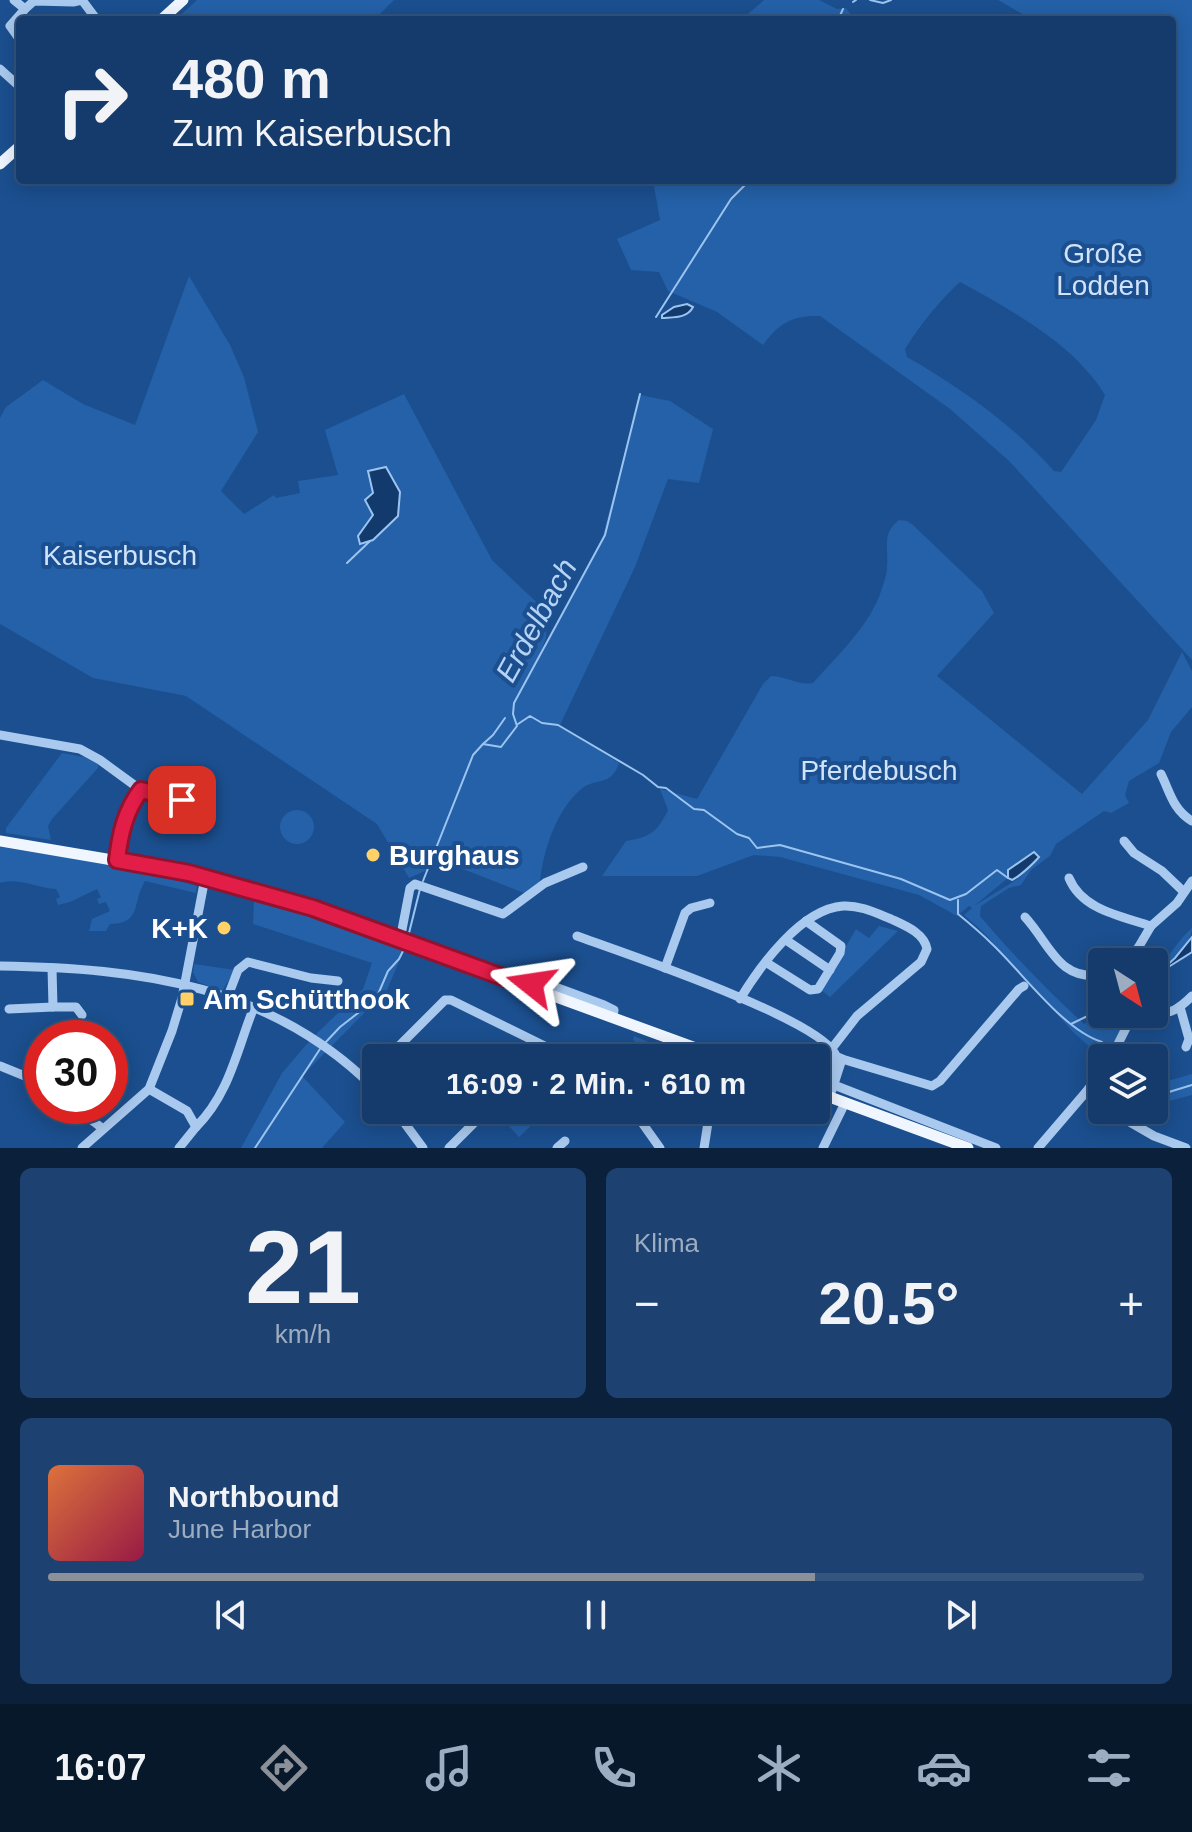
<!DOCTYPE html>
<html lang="de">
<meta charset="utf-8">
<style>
body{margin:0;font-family:Arial,sans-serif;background:#1d4271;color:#f1f3f6;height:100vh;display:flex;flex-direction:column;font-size:30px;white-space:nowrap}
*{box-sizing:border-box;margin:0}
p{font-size:26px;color:#9dadc1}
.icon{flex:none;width:44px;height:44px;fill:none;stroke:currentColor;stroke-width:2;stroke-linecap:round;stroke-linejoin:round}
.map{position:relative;height:1148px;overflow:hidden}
.drawer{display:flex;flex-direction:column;gap:20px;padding:20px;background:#0b203b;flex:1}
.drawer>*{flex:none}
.top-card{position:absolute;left:16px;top:16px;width:1160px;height:168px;border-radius:8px;box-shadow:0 4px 20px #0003,0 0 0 2px #33557e;background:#143b6b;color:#f1f3f6;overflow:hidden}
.needle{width:52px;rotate:144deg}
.buttons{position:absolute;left:1088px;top:948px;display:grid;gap:16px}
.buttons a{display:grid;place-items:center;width:80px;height:80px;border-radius:8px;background:#143b6b;box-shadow:0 4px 20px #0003,0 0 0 2px #33557e;font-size:40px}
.speed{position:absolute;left:24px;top:1020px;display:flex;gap:16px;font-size:40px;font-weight:700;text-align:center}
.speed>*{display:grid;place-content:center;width:104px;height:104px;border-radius:50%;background:#143b6b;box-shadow:0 4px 20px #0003,0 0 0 2px #33557e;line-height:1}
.speed .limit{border:12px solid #d22;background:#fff;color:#111}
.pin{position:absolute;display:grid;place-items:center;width:68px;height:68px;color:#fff;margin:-34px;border-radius:16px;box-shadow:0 4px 12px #0006}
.me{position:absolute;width:88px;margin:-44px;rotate:285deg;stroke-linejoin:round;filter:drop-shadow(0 0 6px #0008)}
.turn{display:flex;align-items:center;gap:28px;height:168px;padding:0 24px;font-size:36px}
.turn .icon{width:104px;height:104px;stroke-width:2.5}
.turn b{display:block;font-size:56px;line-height:68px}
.big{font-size:60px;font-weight:800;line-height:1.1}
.drawer .card{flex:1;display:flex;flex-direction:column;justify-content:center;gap:12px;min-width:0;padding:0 28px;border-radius:12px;background:#1d4271}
.drawer .dial{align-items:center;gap:0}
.dial b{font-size:104px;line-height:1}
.song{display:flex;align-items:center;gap:24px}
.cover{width:96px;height:96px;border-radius:12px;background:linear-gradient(135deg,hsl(20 70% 55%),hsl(340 70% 35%))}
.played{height:8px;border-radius:4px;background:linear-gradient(90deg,#8c9099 70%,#33557e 70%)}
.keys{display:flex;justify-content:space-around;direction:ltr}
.heat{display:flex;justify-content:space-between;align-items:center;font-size:44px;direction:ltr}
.drawer .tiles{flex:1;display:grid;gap:20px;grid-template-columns:1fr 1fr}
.card:last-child{grid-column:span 2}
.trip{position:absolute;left:362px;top:1044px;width:468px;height:80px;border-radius:8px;background:#143b6b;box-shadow:0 4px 20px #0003,0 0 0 2px #33557e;font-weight:800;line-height:80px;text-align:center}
.tabs{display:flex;height:128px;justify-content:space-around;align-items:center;background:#08182b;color:#9dadc1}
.tabs .icon{width:56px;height:56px}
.tabs .selected{color:#8c9099}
.tabs b{font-size:36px;color:#f1f3f6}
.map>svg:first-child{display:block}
.green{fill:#2461a8;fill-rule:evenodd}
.water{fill:#123a6d;stroke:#9cc4f0;stroke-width:2}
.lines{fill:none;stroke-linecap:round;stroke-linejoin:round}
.stream{stroke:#9cc4f0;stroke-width:2}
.minor{stroke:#a9c9ee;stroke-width:9}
.major{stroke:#f0f6ff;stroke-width:11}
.route-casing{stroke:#92132f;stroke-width:20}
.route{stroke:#e11d48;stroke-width:14}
.poi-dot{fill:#ffd166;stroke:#1b4f8f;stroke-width:3}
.labels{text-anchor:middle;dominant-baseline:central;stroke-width:8;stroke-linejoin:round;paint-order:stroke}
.park-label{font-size:28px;fill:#cfe3fa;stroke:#1b4f8f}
.poi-label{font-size:28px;font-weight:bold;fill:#fff;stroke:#1b4f8f;text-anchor:start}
.water-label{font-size:30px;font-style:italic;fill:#b5d3f5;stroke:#1b4f8f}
</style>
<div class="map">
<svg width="1192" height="1148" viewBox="0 0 1192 1148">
<rect width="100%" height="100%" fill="#1b4f8f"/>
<!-- green -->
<g class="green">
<path d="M197 0H394L374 20H175Z"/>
<path d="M764 0H819L837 9 846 8 855 20H741Z"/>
<path d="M998 0H1192V660L1009 461 950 409 820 316C793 315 779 323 763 345L717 312 668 291 659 272 631 270 617 239 660 220 653 180H1172V20H1033ZM960 282C1011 310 1074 344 1105 395L1096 420 1061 472 1054 471C1012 424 961 388 907 357L905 349C921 324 938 302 960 282Z"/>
<path d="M189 276 230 345 244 377 258 432 221 491 244 514 274 495 276 498 300 493 298 481 338 475 325 430 404 394 492 560 548 613 546 638 539 657 602 539 640 395 670 401 713 429 699 483 668 479 635 567 560 725 619 763C611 788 596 776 580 790 556 811 543 851 540 882L524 893 445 862 409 878 377 824 186 696 93 678 0 624V418L6 407 43 380 83 404 135 425ZM385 467 400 492 398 516C387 525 378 539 364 542L358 536 373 515 365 500 372 496Z"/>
<path d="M899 520 907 521 913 525 982 591 994 613 937 676 1082 794 1148 720 1182 652 1192 671V707L1171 732 1159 763 1129 781 1125 795 1129 803 1111 813 1104 811 1056 844 1050 856 1031 870 1021 885 1009 888 981 906 980 916C1012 954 1047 990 1084 1024L1102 1013 1130 1014 1115 1046 1131 1058 1100 1056 1074 1033 983 932 964 915 972 908 969 906 957 916 919 895 780 857 754 855 697 876H602L626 841C651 837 657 832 668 810L660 789 697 799 763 684 771 676C786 676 799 686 813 683 837 656 865 630 879 597 882 588 887 576 887 567 889 547 881 534 899 520ZM1034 852 1039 857 1028 864 1021 877 974 906 1008 878 1006 875 1012 866Z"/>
<path d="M62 753 84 757 98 764V768L52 819 48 826 51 840 6 833V828Z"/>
<circle cx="297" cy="827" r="17"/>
<path d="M0 847 128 867 197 886 196 893 145 881C132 902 142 924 110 924L106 931H89L92 919 110 911 106 902 99 904 97 899 101 897 97 889 70 902 58 905 56 899 60 897 56 889C37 888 18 877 0 883Z"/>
<path d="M254 900 361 932 404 950 387 990 302 1076 345 1122 322 1148H241L282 1073 312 1038 363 989 372 963 253 924Z"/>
<path d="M879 926 898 931 830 997 821 990 856 929 869 938Z"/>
<path d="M1192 928C1192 945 1167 966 1154 977V973C1168 959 1177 941 1192 928Z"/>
<path d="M194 964 235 970 222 991 198 982 193 972Z"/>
<path d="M634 1036 675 1053 671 1058H657L633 1040Z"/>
<path d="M1192 1074V1095L1169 1101 1154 1098V1075L1171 1080Z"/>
<path d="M494 1110H548L519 1137Z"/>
</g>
<!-- water -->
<g class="water">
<path d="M687 304 693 307C687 319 672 317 662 318V315L674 307Z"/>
<path d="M386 467 400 492 398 516 373 540 360 544 358 536 373 515 365 500 373 493 368 471Z"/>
<path d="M1034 852 1039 857C1034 863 1019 877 1012 880L1008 878V870Z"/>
<path d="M1192 937V952L1170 966 1154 980V977L1175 958Z"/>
</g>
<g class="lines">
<!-- stream -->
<g class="stream">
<path d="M870 0 883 3 891 0"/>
<path d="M853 2 856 0"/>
<path d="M838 20 843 9"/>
<path d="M656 317 731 199 750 180"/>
<path d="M347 563 370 541"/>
<path d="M518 724 530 716 542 723 558 725 643 775 658 787 666 788 694 809 704 810 737 834 749 838 757 848 780 845 901 879 950 900 966 894 997 870 1008 878"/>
<path d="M483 744 493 735 505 718"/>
<path d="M423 881 473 755 483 744 501 747 517 726 513 714 514 703 605 535 640 394"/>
<path d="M958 900V914C969 923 981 933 991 943 1022 972 1063 1030 1102 1042L1107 1054"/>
<path d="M408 937 420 889"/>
<path d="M1071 1024 1102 1009"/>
<path d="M324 1044 340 1027 376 999 388 971 399 959 405 947"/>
<path d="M1154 1085 1169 1092 1192 1085"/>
<path d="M255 1148 320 1049"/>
</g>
<!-- minor -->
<g class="minor">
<path d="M14 0 25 9 34 1 73 2 82 0"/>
<path d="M82 0 97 20"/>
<path d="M20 40 10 26 25 9"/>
<path d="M0 69 20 87"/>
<path d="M0 735 80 749 100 760 141 790"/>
<path d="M1161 774C1170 792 1173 810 1192 821"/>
<path d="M1124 841 1134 853 1162 871 1184 892"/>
<path d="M117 860C120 834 125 811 141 790L182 800"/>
<path d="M1069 878C1082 910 1121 916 1151 926"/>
<path d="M1025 917C1050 944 1058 981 1102 975"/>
<path d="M577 936C621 952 824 1020 836 1056L842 1059"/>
<path d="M400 940 410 888 415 884 503 914 545 883 583 867"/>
<path d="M786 940 830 970"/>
<path d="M1124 962 1138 948 1151 926 1177 903 1192 881"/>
<path d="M767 963 810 990 818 989 840 953 841 946 806 921"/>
<path d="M0 966C141 968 272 985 376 1090"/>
<path d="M52 968 53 1007H76L82 1015"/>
<path d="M665 968 685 913 691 908 710 903"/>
<path d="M530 987 534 981H539L604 1005 614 1010 613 1017"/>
<path d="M228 996 238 970 248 962 311 978 338 981"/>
<path d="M740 999C760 966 801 909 843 906 860 905 876 913 891 919 906 926 924 933 927 949L921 962 857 1016 833 1047"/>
<path d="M1180 1007 1189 1039 1186 1047"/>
<path d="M9 1009 53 1007"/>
<path d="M1154 1012C1169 1017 1182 1006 1192 996"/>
<path d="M1115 1050 1133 1014"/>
<path d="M387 1058 445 1000H451L569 1058"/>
<path d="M842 1059 932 1086 940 1081 1019 989 1024 986"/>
<path d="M0 1066 42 1083"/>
<path d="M834 1085 996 1148"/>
<path d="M149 1089 187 1111 196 1127C230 1093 237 1049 254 1007"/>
<path d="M832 1090 842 1059"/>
<path d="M1086 1092 1102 1071"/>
<path d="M821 1094 836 1056"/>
<path d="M73 1106 102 1128"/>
<path d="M395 1110 423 1148"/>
<path d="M633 1110 660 1148"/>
<path d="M1109 1110 1154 1136 1186 1148"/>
<path d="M82 1148 149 1089 172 1031 182 998 205 878"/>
<path d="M179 1148 196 1127"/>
<path d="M449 1148 487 1110"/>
<path d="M557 1148 565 1141"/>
<path d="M704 1148 710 1110"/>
<path d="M823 1148 845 1103"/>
<path d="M1038 1148 1086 1092 1102 1104"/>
</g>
<!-- major -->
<g class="major">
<path d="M161 20 183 0"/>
<path d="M0 164 20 146"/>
<path d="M0 841 189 873 313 908 723 1058"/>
<path d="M816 1092 968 1148"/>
</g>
</g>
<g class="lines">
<!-- route casing -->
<g class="route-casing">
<path id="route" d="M182 800 141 790C125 811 120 834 117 860L189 873 313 908 530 987 531 984"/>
</g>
<!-- route -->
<use href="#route" class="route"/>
</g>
<!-- markers -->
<g class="poi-dot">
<circle cx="373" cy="855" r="8"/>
<circle cx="224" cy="928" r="8"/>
<rect x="179" y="991" width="16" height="16" rx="4"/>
</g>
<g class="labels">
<!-- park labels -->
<g class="park-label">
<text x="1103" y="253">Große<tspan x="1103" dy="32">Lodden</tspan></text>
<text x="120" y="555">Kaiserbusch</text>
<text x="879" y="770">Pferdebusch</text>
</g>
<!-- poi labels -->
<g class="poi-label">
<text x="389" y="855">Burghaus</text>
<text x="208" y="928" text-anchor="end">K+K</text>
<text x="203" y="999">Am Schütthook</text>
</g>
<!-- water labels -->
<g class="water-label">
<text transform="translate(536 620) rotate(-61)">Erdelbach</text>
</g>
</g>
</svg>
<div class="buttons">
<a><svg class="needle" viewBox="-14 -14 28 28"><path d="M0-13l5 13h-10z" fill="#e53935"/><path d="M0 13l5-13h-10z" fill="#9dadc1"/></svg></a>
<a><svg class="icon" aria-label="layers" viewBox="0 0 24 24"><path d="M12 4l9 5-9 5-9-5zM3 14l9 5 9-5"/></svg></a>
</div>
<div class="speed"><div class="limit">30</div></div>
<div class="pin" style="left:182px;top:800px;background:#d93025"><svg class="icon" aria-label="arrive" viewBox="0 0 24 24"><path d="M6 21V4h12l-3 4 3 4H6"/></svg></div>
<svg class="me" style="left:531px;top:984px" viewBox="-20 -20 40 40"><path d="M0-17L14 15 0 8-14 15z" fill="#e11d48" stroke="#fff" stroke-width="4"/></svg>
<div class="trip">16:09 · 2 Min. · 610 m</div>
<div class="top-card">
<div class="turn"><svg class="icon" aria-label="right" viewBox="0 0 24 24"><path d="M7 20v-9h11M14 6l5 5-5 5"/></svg><div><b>480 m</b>Zum Kaiserbusch</div></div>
</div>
</div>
<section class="drawer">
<div class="tiles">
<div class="card dial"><b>21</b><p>km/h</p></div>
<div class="card"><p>Klima</p>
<div class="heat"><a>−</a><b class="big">20.5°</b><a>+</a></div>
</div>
<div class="card">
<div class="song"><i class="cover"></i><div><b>Northbound</b><p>June Harbor</p></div></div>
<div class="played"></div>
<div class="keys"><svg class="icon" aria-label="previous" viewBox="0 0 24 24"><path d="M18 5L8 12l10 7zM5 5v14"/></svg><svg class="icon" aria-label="pause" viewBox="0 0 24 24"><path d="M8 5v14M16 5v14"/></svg><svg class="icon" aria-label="next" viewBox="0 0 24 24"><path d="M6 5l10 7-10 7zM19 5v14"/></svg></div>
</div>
</div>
</section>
<nav class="tabs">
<b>16:07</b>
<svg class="icon selected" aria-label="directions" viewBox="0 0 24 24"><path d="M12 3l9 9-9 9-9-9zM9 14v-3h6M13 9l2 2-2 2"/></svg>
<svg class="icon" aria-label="music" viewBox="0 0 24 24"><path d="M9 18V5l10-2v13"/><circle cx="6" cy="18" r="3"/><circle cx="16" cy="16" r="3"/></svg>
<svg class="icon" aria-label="phone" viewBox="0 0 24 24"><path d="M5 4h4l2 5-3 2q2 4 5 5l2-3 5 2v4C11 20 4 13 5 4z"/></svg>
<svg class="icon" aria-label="climate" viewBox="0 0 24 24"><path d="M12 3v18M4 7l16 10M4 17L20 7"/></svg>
<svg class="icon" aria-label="car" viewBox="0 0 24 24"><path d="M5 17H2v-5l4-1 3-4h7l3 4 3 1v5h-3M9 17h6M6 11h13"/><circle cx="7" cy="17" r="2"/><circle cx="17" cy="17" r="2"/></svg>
<svg class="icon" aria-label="filters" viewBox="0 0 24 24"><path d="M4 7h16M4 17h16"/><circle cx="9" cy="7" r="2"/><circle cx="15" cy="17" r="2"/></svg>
</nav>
